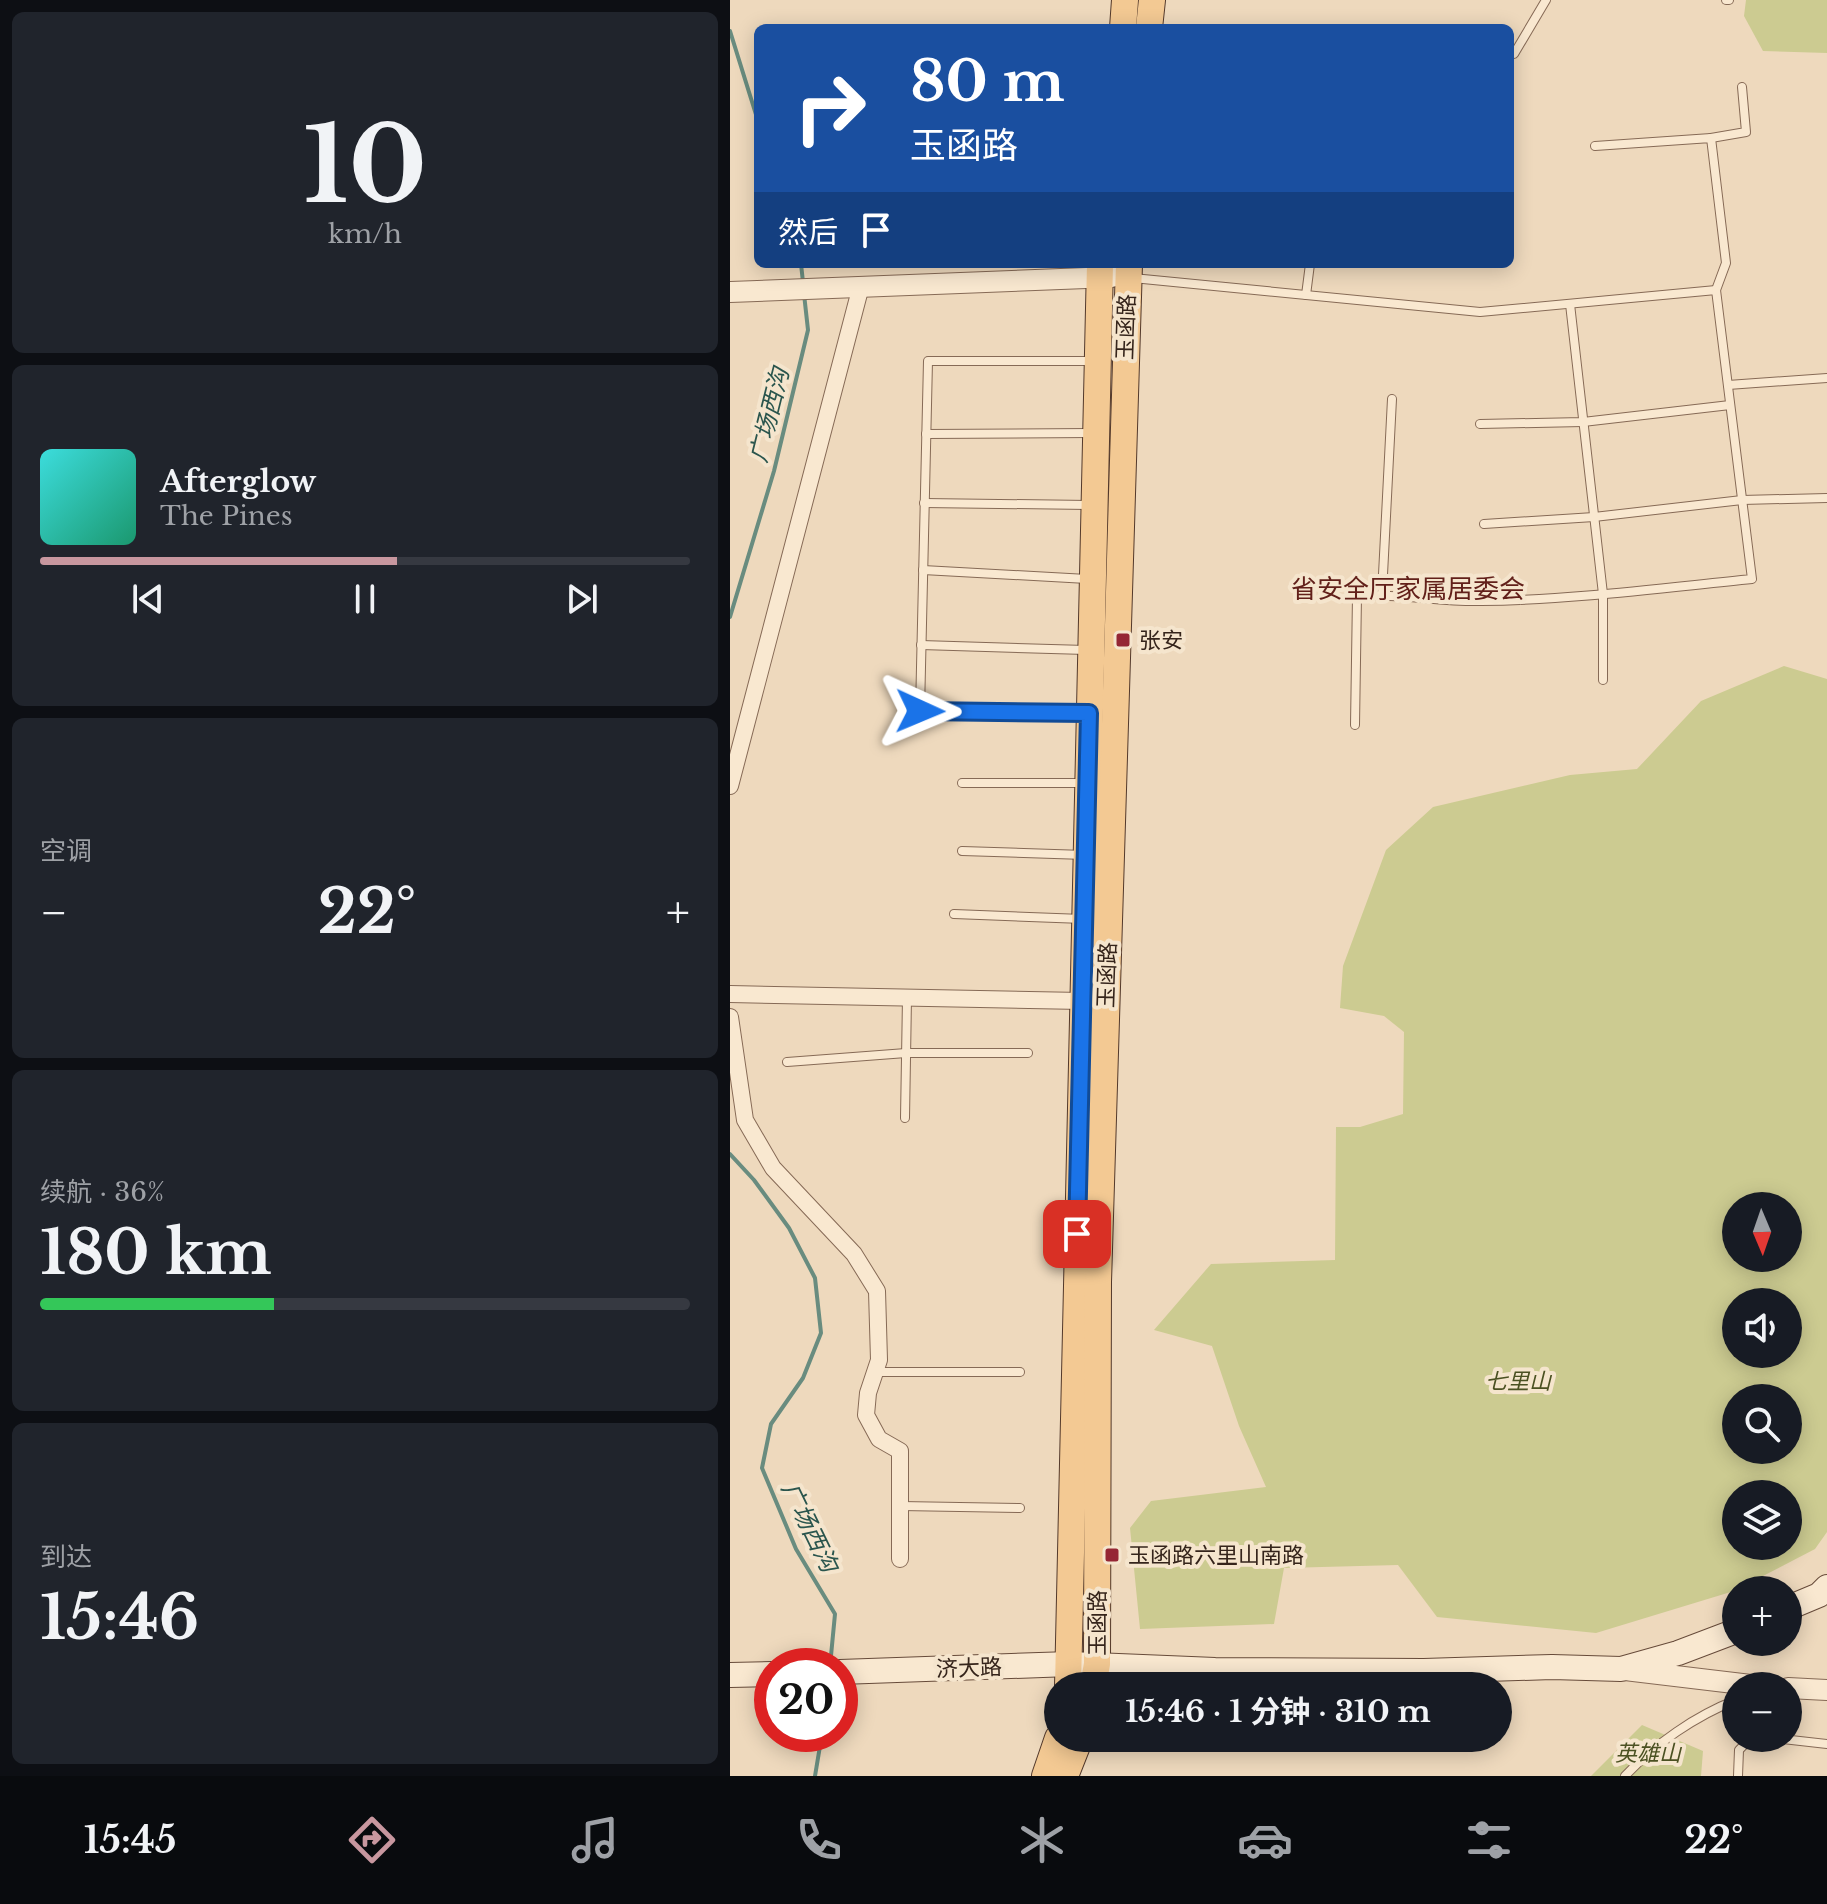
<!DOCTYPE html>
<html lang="zh">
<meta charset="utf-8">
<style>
body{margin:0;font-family:"Libre Baskerville","Noto Sans SC",serif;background:#20242c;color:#f1f3f6;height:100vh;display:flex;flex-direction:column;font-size:30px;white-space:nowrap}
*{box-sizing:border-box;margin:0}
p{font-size:26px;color:#9ea1a6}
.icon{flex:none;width:44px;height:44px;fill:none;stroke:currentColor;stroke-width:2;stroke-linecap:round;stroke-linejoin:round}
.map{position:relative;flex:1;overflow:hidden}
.sheet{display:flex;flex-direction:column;gap:12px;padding:12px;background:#0d0f14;width:730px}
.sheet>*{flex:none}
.hud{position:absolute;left:24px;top:24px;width:760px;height:244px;border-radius:12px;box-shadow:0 4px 20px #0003;background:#1a4fa0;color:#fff;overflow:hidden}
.needle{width:52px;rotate:178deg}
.buttons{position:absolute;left:992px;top:1192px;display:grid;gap:16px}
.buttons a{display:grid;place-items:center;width:80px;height:80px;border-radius:50%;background:#171b24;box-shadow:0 4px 20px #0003;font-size:40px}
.speed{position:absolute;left:24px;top:1648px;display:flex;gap:16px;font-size:40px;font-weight:700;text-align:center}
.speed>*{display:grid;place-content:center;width:104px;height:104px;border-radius:50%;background:#171b24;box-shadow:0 4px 20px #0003;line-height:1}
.speed .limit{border:12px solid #d22;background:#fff;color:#111}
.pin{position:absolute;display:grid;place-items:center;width:68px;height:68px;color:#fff;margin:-34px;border-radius:16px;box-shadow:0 4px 12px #0006}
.me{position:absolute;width:88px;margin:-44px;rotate:91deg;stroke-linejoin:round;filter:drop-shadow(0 0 6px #0008)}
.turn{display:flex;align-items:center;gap:28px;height:168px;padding:0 24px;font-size:36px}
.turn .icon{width:104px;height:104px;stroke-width:2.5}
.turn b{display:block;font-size:56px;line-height:68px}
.then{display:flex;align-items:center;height:76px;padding:0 24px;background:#0003;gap:16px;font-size:30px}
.big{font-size:60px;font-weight:700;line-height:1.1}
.sheet .widget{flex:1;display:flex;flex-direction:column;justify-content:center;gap:12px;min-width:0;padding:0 28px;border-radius:12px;background:#20242c}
.sheet .dial{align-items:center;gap:0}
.dial b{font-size:104px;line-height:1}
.song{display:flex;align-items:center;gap:24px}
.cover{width:96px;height:96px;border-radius:12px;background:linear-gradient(135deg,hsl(180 70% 55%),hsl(160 70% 35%))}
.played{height:8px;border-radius:4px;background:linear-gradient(90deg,#c8979f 55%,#363941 55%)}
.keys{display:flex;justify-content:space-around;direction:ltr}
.heat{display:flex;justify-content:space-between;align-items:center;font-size:44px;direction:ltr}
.charge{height:12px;border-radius:6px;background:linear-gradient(90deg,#34c759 36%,#363941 0)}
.trip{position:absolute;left:314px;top:1672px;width:468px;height:80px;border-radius:40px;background:#171b24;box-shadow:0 4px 20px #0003;font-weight:700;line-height:80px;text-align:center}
.menu{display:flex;height:128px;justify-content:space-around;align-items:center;background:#090b0e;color:#9ea1a6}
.menu .icon{width:56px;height:56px}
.menu .active{color:#c8979f}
.menu b{font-size:36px;color:#f1f3f6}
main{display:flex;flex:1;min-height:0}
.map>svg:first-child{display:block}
.green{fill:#cccb91;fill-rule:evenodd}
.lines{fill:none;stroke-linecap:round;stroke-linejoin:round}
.stream{stroke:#698c7f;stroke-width:4}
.service-casing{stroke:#866a56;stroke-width:10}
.minor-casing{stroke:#866a56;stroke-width:18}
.tertiary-casing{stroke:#866a56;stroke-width:22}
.secondary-casing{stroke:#674b3a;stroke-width:26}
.primary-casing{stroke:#53392b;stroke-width:28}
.service{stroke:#f9e8d0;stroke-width:8}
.minor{stroke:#f9e8d0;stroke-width:16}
.tertiary{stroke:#f9e8d0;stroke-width:20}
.secondary{stroke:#f9e8d0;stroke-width:24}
.primary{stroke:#f3c993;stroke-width:26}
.route-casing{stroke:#114b97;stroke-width:20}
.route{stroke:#1a73e8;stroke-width:14}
.poi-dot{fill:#952634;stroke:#f5e5cd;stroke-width:3}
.labels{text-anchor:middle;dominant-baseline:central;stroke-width:8;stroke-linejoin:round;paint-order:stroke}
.street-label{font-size:22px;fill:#35241b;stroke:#f5e5cd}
.poi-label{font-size:22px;fill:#35241b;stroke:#f5e5cd;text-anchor:start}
.park-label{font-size:22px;font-style:italic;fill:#4b5122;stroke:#f5e5cd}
.water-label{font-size:24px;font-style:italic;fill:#2a554d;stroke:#f5e5cd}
.quarter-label{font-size:26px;fill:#62201a;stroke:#f5e5cd}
</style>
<main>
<section class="sheet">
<div class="widget dial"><b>10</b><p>km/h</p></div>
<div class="widget">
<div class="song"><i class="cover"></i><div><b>Afterglow</b><p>The Pines</p></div></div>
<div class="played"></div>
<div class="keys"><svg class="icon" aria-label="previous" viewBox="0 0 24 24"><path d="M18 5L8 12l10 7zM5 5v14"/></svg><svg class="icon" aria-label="pause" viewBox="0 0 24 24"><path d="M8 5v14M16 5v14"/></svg><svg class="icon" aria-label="next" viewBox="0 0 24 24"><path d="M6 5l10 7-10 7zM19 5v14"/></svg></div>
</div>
<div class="widget"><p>空调</p>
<div class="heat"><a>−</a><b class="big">22°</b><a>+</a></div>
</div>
<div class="widget"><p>续航 · 36%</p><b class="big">180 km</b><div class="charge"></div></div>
<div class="widget"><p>到达</p><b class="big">15:46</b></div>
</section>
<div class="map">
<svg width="1097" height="1776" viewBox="0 0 1097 1776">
<rect width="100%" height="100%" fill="#eed9bd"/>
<!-- green -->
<g class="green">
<path d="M1016 0H1097V53L1033 51 1014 16Z"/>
<path d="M1054 666 1097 679V1532L1085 1549 1004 1591 866 1633 707 1617 668 1565 554 1568 544 1624 410 1629 400 1528 421 1501 536 1487 509 1426 482 1346 424 1330 481 1264 605 1260 606 1127H630L673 1114 674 1032 654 1016 610 1008 613 966 656 850 703 807 840 775 907 769 971 701ZM1006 1206H1058V1258H1006ZM1006 1302H1058V1354H1006ZM1006 1398H1058V1450H1006ZM1006 1494H1058V1546H1006Z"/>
<path d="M912 1725 973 1751 971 1776H861Z"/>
</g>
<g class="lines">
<!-- stream -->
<g class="stream">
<path d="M0 31 28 121"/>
<path d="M71 264 73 282"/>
<path d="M0 617 44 471 78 330 74 294"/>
<path d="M0 1154 24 1180 59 1228 85 1278 91 1333 73 1378 41 1424 32 1468 66 1549 105 1614 100 1666"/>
<path d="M85 1776 92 1734"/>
</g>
<!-- service casing -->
<g class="service-casing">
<g id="service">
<path d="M996 0H999"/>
<path d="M780 54H784L816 0"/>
<path d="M981 138 1016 132 1012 87"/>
<path d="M865 146 981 138 996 263 986 290"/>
<path d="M403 278 750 312 986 290 1022 579C932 588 841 600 751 601 709 602 669 593 627 596L625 725"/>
<path d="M576 295 580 264"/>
<path d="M840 304 873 594V680"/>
<path d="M998 385 1097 378"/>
<path d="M750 424 853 422 1000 405"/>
<path d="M196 434 361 433"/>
<path d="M194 503 359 505"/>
<path d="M754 524 864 517 1012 500 1097 498"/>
<path d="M193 570 357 579"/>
<path d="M652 594 662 399"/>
<path d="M191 645 356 650"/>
<path d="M357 713 190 711 198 361H362"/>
<path d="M232 783H356"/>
<path d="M232 851 355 855"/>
<path d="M224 914 353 919"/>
<path d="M57 1062 176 1053H298"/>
<path d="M175 1118 177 998"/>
<path d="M145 1372H290"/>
<path d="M171 1506 290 1508"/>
<path d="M1044 1738 1097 1744"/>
<path d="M895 1776C925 1744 965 1716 1006 1700"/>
<path d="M1008 1776 1009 1750 1021 1738"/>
</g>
</g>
<!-- minor casing -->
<g class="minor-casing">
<g id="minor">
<path d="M0 786 131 286"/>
<path d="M0 994 352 1001"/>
<path d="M0 1017 15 1120 43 1168 124 1254 147 1291 149 1360 138 1393 136 1415 149 1439 170 1451V1559"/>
</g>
</g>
<!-- tertiary casing -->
<g class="tertiary-casing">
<g id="tertiary">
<path d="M0 292 382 277"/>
<path d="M895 1670 1029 1686"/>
<path d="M1058 1688 1097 1690"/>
</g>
</g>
<!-- secondary casing -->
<g class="secondary-casing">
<g id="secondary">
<path d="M1058 1608 1089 1595 1097 1587"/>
<path d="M110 1672 340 1664 485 1670 694 1671 822 1667 891 1669 948 1653 1006 1631"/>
<path d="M0 1675 42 1674"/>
</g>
</g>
<!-- primary casing -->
<g class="primary-casing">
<g id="primary">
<path d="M393 28 395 0"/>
<path d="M419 28 422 0"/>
<path d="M338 1686 370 264"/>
<path d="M363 1686 367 1664 368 1282 399 264"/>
<path d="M315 1776 328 1738"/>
<path d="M335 1776 350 1738"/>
</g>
</g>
<!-- service -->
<use href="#service" class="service"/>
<!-- minor -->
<use href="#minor" class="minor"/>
<!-- tertiary -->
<use href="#tertiary" class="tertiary"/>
<!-- secondary -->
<use href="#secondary" class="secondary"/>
<!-- primary -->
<use href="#primary" class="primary"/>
</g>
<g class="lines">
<!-- route casing -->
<g class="route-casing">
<path id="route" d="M190 711 359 713 347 1234"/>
</g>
<!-- route -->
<use href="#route" class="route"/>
</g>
<!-- markers -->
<g class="poi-dot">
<rect x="385" y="632" width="16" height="16" rx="4"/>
<rect x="374" y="1547" width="16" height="16" rx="4"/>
</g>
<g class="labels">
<!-- street labels -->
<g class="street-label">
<text transform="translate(396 327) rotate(-88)">玉函路</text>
<text transform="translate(377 975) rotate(-88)">玉函路</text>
<text transform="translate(367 1623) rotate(-90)">玉函路</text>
<text transform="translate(239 1668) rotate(-2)">济大路</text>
</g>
<!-- poi labels -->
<g class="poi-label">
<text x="409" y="640">张安</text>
<text x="398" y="1555">玉函路六里山南路</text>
</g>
<!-- park labels -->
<g class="park-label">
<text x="788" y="1381">七里山</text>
<text x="918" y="1753">英雄山</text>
</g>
<!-- water labels -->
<g class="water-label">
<text transform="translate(39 415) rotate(-76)">广场西沟</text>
<text transform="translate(80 1527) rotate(64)">广场西沟</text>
</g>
<!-- quarter labels -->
<g class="quarter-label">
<text x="678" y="589">省安全厅家属居委会</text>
</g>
</g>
</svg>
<div class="buttons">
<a><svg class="needle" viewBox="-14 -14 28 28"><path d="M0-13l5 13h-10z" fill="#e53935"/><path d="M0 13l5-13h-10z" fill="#9ea1a6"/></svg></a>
<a><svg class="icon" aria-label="sound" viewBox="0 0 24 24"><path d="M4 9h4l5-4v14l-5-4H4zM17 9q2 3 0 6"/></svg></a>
<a><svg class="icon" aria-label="search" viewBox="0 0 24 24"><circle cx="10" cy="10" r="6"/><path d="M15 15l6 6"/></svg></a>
<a><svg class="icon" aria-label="layers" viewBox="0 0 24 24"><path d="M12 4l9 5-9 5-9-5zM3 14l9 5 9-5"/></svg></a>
<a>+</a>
<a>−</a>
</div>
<div class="speed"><div class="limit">20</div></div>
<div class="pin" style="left:347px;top:1234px;background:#d93025"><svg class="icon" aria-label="arrive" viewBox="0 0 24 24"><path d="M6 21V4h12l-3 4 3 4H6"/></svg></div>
<svg class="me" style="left:190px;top:711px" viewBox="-20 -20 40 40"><path d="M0-17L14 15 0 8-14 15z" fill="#1a73e8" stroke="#fff" stroke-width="4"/></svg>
<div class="trip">15:46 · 1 分钟 · 310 m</div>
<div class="hud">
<div class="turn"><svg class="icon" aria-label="right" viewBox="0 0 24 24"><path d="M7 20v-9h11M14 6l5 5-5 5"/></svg><div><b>80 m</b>玉函路</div></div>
<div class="then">然后<svg class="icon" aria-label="arrive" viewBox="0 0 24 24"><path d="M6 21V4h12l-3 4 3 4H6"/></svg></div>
</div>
</div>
</main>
<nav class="menu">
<b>15:45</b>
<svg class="icon active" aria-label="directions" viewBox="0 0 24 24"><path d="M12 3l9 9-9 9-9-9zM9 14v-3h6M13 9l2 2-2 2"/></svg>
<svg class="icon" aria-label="music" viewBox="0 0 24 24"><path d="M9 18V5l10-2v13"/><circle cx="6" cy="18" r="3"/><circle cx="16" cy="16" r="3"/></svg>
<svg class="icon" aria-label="phone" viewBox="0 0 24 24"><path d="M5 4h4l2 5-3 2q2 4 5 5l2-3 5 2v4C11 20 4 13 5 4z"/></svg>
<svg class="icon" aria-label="climate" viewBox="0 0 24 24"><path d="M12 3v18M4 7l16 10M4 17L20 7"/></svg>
<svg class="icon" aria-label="car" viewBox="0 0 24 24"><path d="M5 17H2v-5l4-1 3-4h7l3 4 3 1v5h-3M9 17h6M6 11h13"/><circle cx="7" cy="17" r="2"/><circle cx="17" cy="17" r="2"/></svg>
<svg class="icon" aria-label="filters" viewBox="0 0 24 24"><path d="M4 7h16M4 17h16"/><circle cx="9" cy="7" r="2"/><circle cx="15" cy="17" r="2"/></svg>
<b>22°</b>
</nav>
